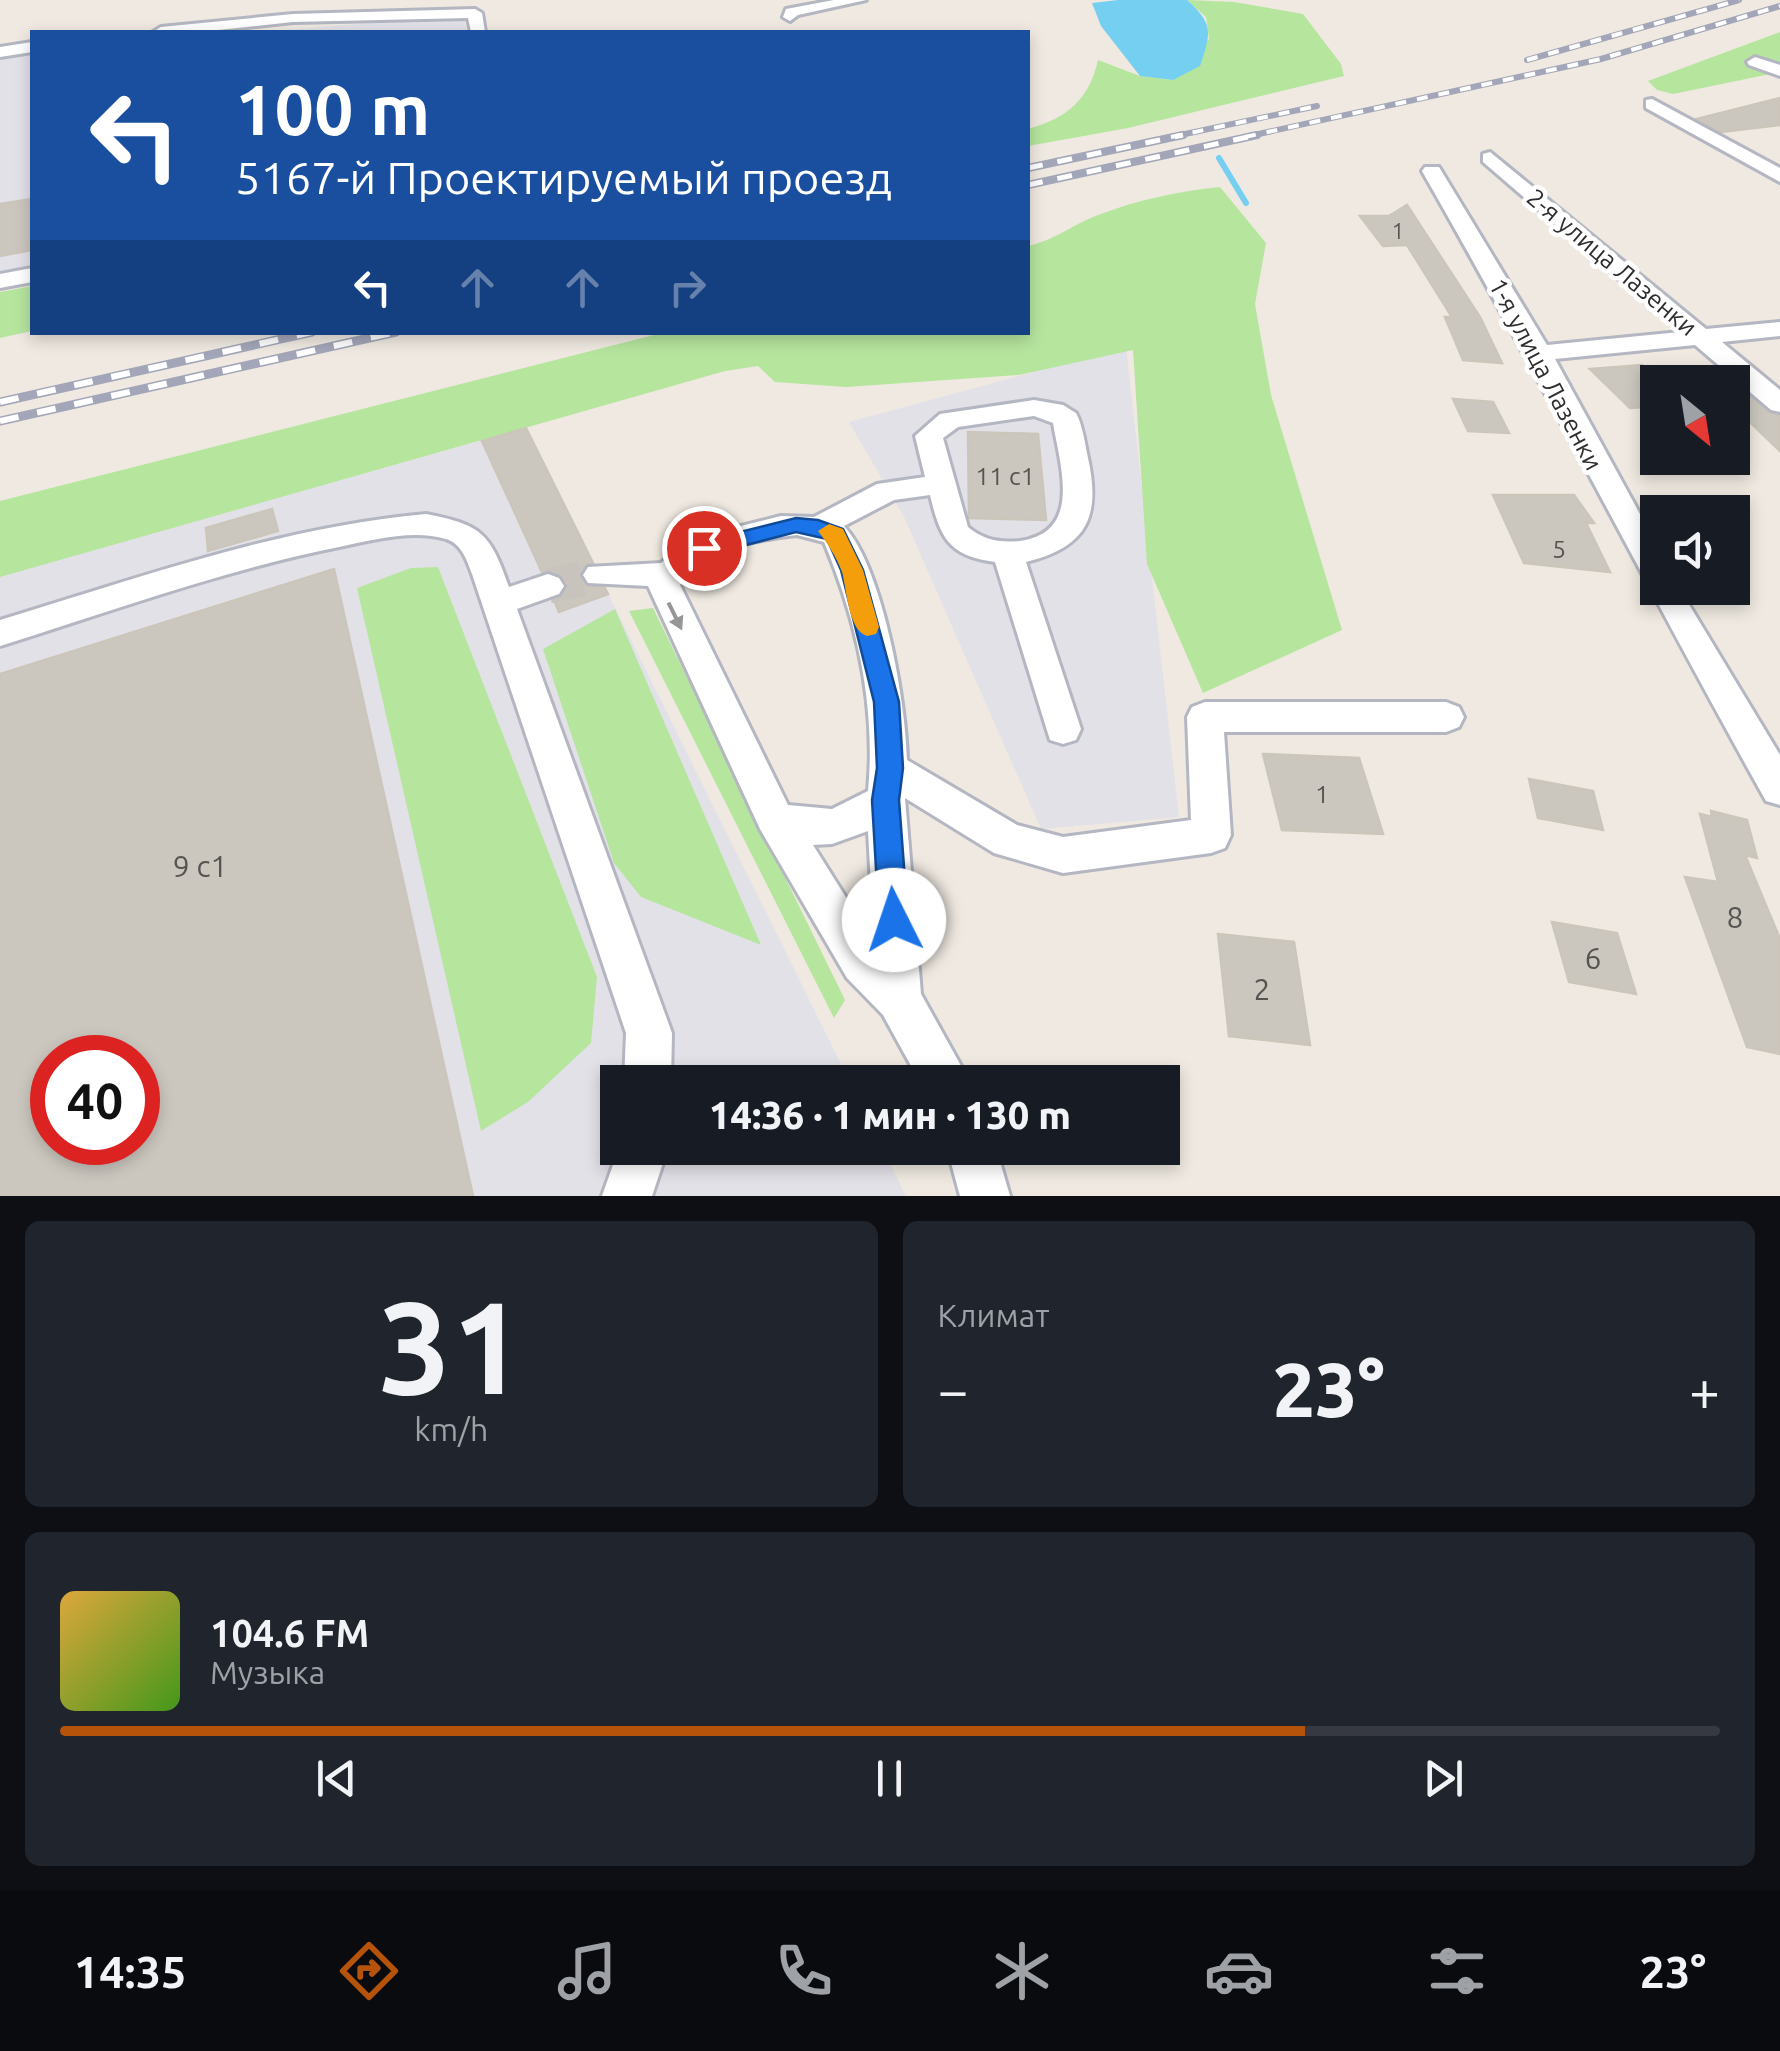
<!DOCTYPE html>
<html lang="ru">
<meta charset="utf-8">
<style>
body{margin:0;font-family:Ubuntu,sans-serif;background:#20242c;color:#f1f3f6;height:100vh;display:flex;flex-direction:column;font-size:38px;white-space:nowrap}
*{box-sizing:border-box;margin:0}
p{font-size:32px;color:#9ea1a6}
.icon{flex:none;width:55px;height:55px;fill:none;stroke:currentColor;stroke-width:2;stroke-linecap:round;stroke-linejoin:round}
.map{position:relative;height:1196px;overflow:hidden}
.sheet{display:flex;flex-direction:column;gap:25px;padding:25px;background:#0d0f14;flex:1}
.sheet>*{flex:none}
.top-card{position:absolute;left:30px;top:30px;width:1000px;height:305px;border-radius:0px;box-shadow:0 5px 15px #0003;background:#1a4fa0;color:#fff;overflow:hidden}
.needle{width:65px;rotate:150deg}
.buttons{position:absolute;left:1640px;top:365px;display:grid;gap:20px}
.buttons a{display:grid;place-items:center;width:110px;height:110px;border-radius:0px;background:#171b24;box-shadow:0 5px 15px #0003;font-size:50px}
.speed{position:absolute;left:30px;top:1035px;display:flex;gap:20px;font-size:50px;font-weight:700;text-align:center}
.speed>*{display:grid;place-content:center;width:130px;height:130px;border-radius:50%;background:#171b24;box-shadow:0 5px 15px #0003;line-height:1}
.speed .limit{border:15px solid #d22;background:#fff;color:#111}
.pin{position:absolute;display:grid;place-items:center;width:85px;height:85px;color:#fff;margin:-42px;border:5px solid #fff;border-radius:50%;box-shadow:0 2px 10px #0007}
.me{position:absolute;width:110px;margin:-55px;rotate:356deg;stroke-linejoin:round;filter:drop-shadow(0 0 8px #0008)}
.turn{display:flex;align-items:center;gap:35px;height:210px;padding:0 40px;font-size:45px}
.turn .icon{width:130px;height:130px;stroke-width:2.5}
.turn b{display:block;font-size:70px;line-height:85px}
.lanes{display:flex;align-items:center;height:95px;padding:0 40px;background:#0003;justify-content:center;gap:50px;direction:ltr}
.lanes .off{opacity:.35}
.big{font-size:75px;font-weight:800;line-height:1.1}
.sheet .widget{flex:1;display:flex;flex-direction:column;justify-content:center;gap:15px;min-width:0;padding:0 35px;border-radius:15px;background:#20242c}
.sheet .dial{align-items:center;gap:0}
.dial b{font-size:130px;line-height:1}
.song{display:flex;align-items:center;gap:30px}
.cover{width:120px;height:120px;border-radius:15px;background:linear-gradient(135deg,hsl(40 70% 55%),hsl(100 70% 35%))}
.played{height:10px;border-radius:5px;background:linear-gradient(90deg,#b45309 75%,#363941 75%)}
.keys{display:flex;justify-content:space-around;direction:ltr}
.heat{display:flex;justify-content:space-between;align-items:center;font-size:55px;direction:ltr}
.sheet .tiles{flex:1;display:grid;gap:25px;grid-template-columns:1fr 1fr}
.widget:last-child{grid-column:span 2}
.trip{position:absolute;left:600px;top:1065px;width:580px;height:100px;border-radius:0px;background:#171b24;box-shadow:0 5px 15px #0003;font-weight:800;line-height:100px;text-align:center}
.dock{display:flex;height:160px;justify-content:space-around;align-items:center;background:#090b0e;color:#9ea1a6}
.dock .icon{width:70px;height:70px}
.dock .current{color:#b45309}
.dock b{font-size:45px;color:#f1f3f6}
.map>svg:first-child{display:block}
.industrial{fill:#e3e1e8;fill-rule:evenodd}
.green{fill:#b6e59e}
.water{fill:#75cff0}
.lines{fill:none;stroke-linecap:round;stroke-linejoin:round}
.stream{stroke:#75cff0;stroke-width:6}
.building{fill:#cbc7bf;stroke:#cbc5ba;stroke-width:2.5;fill-rule:evenodd}
.minor-tunnel{stroke:#c8c4bd;stroke-width:35;stroke-dasharray:35 18;stroke-linecap:butt}
.minor-casing{stroke:#b4b7c1;stroke-width:6}
.minor{fill:#fff;fill-rule:evenodd}
.rail-far2-casing{stroke:#a3a6b8;stroke-width:6}
.rail-far1-casing{stroke:#a3a6b8;stroke-width:8}
.rail-casing{stroke:#a3a6b8;stroke-width:9}
.rail-far2{stroke:#fff;stroke-width:4;stroke-dasharray:11;stroke-linecap:butt}
.rail-far1{stroke:#fff;stroke-width:5;stroke-dasharray:15;stroke-linecap:butt}
.rail{stroke:#fff;stroke-width:6;stroke-dasharray:19;stroke-linecap:butt}
.oneway{fill:#969696}
.route{fill:#1a73e8;stroke:#114b97;stroke-width:2.5}
.slow{fill:#f59e0b}
.labels{text-anchor:middle;dominant-baseline:central;stroke-width:9;stroke-linejoin:round;paint-order:stroke}
.far-number-label{font-size:22px;fill:#555452}
.far-street-label{font-size:25px;fill:#2e2e2e;stroke:#fff}
.number-label{font-size:25px;fill:#555452}
.near-number-label{font-size:30px;fill:#555452}
</style>
<div class="map">
<svg width="1780" height="1196" viewBox="0 0 1780 1196">
<rect width="100%" height="100%" fill="#efe9e1"/>
<!-- industrial -->
<g class="industrial">
<path d="M452 16H463L467 32H261Z"/>
<path d="M32 53V268L0 274V56Z"/>
<path d="M1126 347 1179 817 1041 829 904 517 849 422Z"/>
<path d="M526 428 850 1082H618V1148H882L906 1196H0V575ZM52 1058H138V1142H52Z"/>
</g>
<!-- green -->
<g class="green">
<path d="M1187 0 1234 2 1303 14 1341 64 1344 76 1128 128 1028 146V129C1067 118 1089 100 1098 60L1140 76 1173 80 1209 39 1206 17Z"/>
<path d="M1780 32V72L1673 94 1657 90 1648 81Z"/>
<path d="M1220 187 1266 243 1255 304 1271 395 1342 630 1203 693 1147 564 1133 350 1019 375 846 387 775 382 758 366 725 371 0 577V501L662 333 1028 332V246C1060 238 1071 225 1098 215 1138 200 1178 191 1220 187Z"/>
<path d="M32 286V331L0 338V292Z"/>
<path d="M438 567 597 977 591 1043 528 1102 481 1131 357 588 411 568Z"/>
<path d="M653 608 845 1000 834 1018 629 611Z"/>
<path d="M615 609 761 945 641 897 614 863 543 649Z"/>
</g>
<!-- water -->
<path class="water" d="M1118 0H1187C1214 24 1211 33 1200 66L1173 80 1140 76 1101 26 1092 3Z"/>
<g class="lines">
<!-- stream -->
<path class="stream" d="M1219 158 1246 203"/>
</g>
<!-- building -->
<g class="building">
<path d="M1780 98V125L1721 132 1697 119Z"/>
<path d="M32 199V250L0 256V204Z"/>
<path d="M1407 205 1480 317 1502 363 1463 360 1445 317H1452L1407 245 1383 246 1360 216H1389Z"/>
<path d="M1642 365 1658 380V406L1630 408 1590 369Z"/>
<path d="M1732 390H1742L1769 413 1780 415V451L1732 405Z"/>
<path d="M1453 399 1493 402 1509 433 1468 431Z"/>
<path d="M526 428 593 563 585 565 580 577 585 585 605 588 608 594 559 612 554 600 562 596 567 584 560 574 542 572 482 441Z"/>
<path d="M968 432 1038 434 1046 520 969 518Z"/>
<path d="M1493 495H1574L1594 523H1586L1610 572 1524 563Z"/>
<path d="M272 509 278 531 208 551 206 528Z"/>
<path d="M334 569 473 1196H0V674ZM52 1058H138V1142H52Z"/>
<path d="M1263 754 1359 758 1383 834 1282 830Z"/>
<path d="M1529 779 1593 791 1603 830 1538 818Z"/>
<path d="M1711 811 1747 820 1757 858 1745 855 1780 939V1054L1747 1047 1685 877 1718 882 1700 814 1712 817Z"/>
<path d="M1552 922 1617 933 1636 994 1569 982Z"/>
<path d="M1218 934 1294 942 1310 1045 1229 1036Z"/>
</g>
<g class="lines">
<!-- minor-tunnel -->
<path class="minor-tunnel" d="M548 586 599 575"/>
<!-- minor casing -->
<g class="minor-casing">
<g id="minor">
<path d="M834 0H866L798 15 790 21 783 17 786 9Z"/>
<path d="M475 9 482 13 485 32H471L468 18 293 22 199 32H153L161 27 293 14Z"/>
<path d="M32 42V52L0 57V47Z"/>
<path d="M1755 57 1780 65V76L1749 65 1747 62Z"/>
<path d="M1652 99 1780 168V182L1646 108V100Z"/>
<path d="M1490 152 1706 329 1780 322V336L1722 342 1780 390V412L1771 410 1695 345 1555 359 1658 547V588H1679L1780 755V805L1766 801C1649 592 1542 380 1422 171L1425 167H1439L1547 345 1680 332 1483 162V154Z"/>
<path d="M32 268V282L0 288V274Z"/>
<path d="M1034 400 1063 405 1076 413C1083 426 1085 444 1088 458 1101 517 1087 547 1026 562L1081 729 1076 740 1063 744 1050 740 995 562C948 556 940 537 930 495L894 500 844 526C883 568 906 703 907 760L1017 825 1063 837 1191 820 1187 717 1192 707 1205 702H1446L1459 707 1464 717 1459 727 1446 732H1224L1231 835 1225 848 1211 853 1063 873 994 853 905 798 921 994 970 1082H920L883 1015 847 978 760 829 648 586 588 583 583 575 588 567 661 563 673 552 709 534 781 516 814 517 877 484 925 477 915 436 940 414ZM1034 416 1053 423C1060 466 1083 532 1020 541 999 543 984 540 968 527L943 438 958 427ZM797 535 824 542C857 621 876 705 868 791L832 809 788 805 680 585C701 548 759 539 797 535ZM868 831 874 942 813 845 832 844Z"/>
<path d="M426 514C482 525 490 533 509 587L548 574 559 578 564 586 559 594 517 609 672 1033 671 1082H624L626 1033 472 574C467 560 461 543 446 539 413 529 372 540 339 547 224 570 112 611 0 646V620C139 578 280 527 426 514Z"/>
<path d="M619 1148H668L652 1196H602Z"/>
<path d="M947 1148H996L1010 1196H960Z"/>
</g>
</g>
<!-- minor -->
<use href="#minor" class="minor"/>
<!-- rail-far2 casing -->
<g class="rail-far2-casing">
<g id="rail-far2">
<path d="M1527 60 1739 0"/>
<path d="M1171 137 1317 106"/>
<path d="M1245 137 1601 59 1780 6"/>
</g>
</g>
<!-- rail-far1 casing -->
<g class="rail-far1-casing">
<g id="rail-far1">
<path d="M1028 168 1183 135"/>
<path d="M1028 185 1257 135"/>
</g>
</g>
<!-- rail casing -->
<g class="rail-casing">
<g id="rail">
<path d="M0 402 312 332"/>
<path d="M0 421 396 332"/>
</g>
</g>
<!-- rail-far2 -->
<use href="#rail-far2" class="rail-far2"/>
<!-- rail-far1 -->
<use href="#rail-far1" class="rail-far1"/>
<!-- rail -->
<use href="#rail" class="rail"/>
</g>
<!-- one-way arrows -->
<defs><path id="oneway-solid" d="M-6-.8H1V-3.2L6.5 0L1 3.2V.8H-6Z" transform="scale(2.5)"/></defs>
<use class="oneway" href="#oneway-solid" transform="translate(675 616) rotate(64)"/>
<!-- route -->
<path class="route" d="M796 518 818 520 843 529 863 570 899 702 903 768 899 800 908 920 904 929 894 934 883 929 879 920 872 800 877 768 874 702 841 570 827 539 796 532 704 556 693 548 696 543Z"/>
<!-- slow -->
<path class="slow" d="M829 524 843 529 863 570 879 627 876 634 867 636C848 630 847 590 842 572 836 556 828 544 818 531Z"/>
<g class="labels">
<!-- far-number labels -->
<g class="far-number-label">
<text x="1398" y="230">1</text>
</g>
<!-- far-street labels -->
<g class="far-street-label">
<text transform="translate(1612 262) rotate(40)">2-я улица Лазенки</text>
<text transform="translate(1546 374) rotate(62)">1-я улица Лазенки</text>
</g>
<!-- number labels -->
<g class="number-label">
<text x="1005" y="476">11 с1</text>
<text x="1559" y="549">5</text>
<text x="1322" y="794">1</text>
</g>
<!-- near-number labels -->
<g class="near-number-label">
<text x="200" y="866">9 с1</text>
<text x="1735" y="917">8</text>
<text x="1593" y="958">6</text>
<text x="1262" y="989">2</text>
</g>
</g>
</svg>
<div class="buttons">
<a><svg class="needle" viewBox="-14 -14 28 28"><path d="M0-13l5 13h-10z" fill="#e53935"/><path d="M0 13l5-13h-10z" fill="#9ea1a6"/></svg></a>
<a><svg class="icon" aria-label="sound" viewBox="0 0 24 24"><path d="M4 9h4l5-4v14l-5-4H4zM17 9q2 3 0 6"/></svg></a>
</div>
<div class="speed"><div class="limit">40</div></div>
<div class="pin" style="left:704px;top:548px;background:#d93025"><svg class="icon" aria-label="arrive" viewBox="0 0 24 24"><path d="M6 21V4h12l-3 4 3 4H6"/></svg></div>
<svg class="me" style="left:894px;top:920px" viewBox="-20 -20 40 40"><circle r="19" fill="#fff"/><path d="M0-13L10 11 0 6-10 11z" fill="#1a73e8"/></svg>
<div class="trip">14:36 · 1 мин · 130 m</div>
<div class="top-card">
<div class="turn"><svg class="icon" aria-label="left" viewBox="0 0 24 24"><path d="M17 20v-9H6M10 6l-5 5 5 5"/></svg><div><b>100 m</b>5167-й Проектируемый проезд</div></div>
<div class="lanes"><svg class="icon" aria-label="left" viewBox="0 0 24 24"><path d="M17 20v-9H6M10 6l-5 5 5 5"/></svg><svg class="icon off" aria-label="ahead" viewBox="0 0 24 24"><path d="M12 20V5M6 11l6-6 6 6"/></svg><svg class="icon off" aria-label="ahead" viewBox="0 0 24 24"><path d="M12 20V5M6 11l6-6 6 6"/></svg><svg class="icon off" aria-label="right" viewBox="0 0 24 24"><path d="M7 20v-9h11M14 6l5 5-5 5"/></svg></div>
</div>
</div>
<section class="sheet">
<div class="tiles">
<div class="widget dial"><b>31</b><p>km/h</p></div>
<div class="widget"><p>Климат</p>
<div class="heat"><a>−</a><b class="big">23°</b><a>+</a></div>
</div>
<div class="widget">
<div class="song"><i class="cover"></i><div><b>104.6 FM</b><p>Музыка</p></div></div>
<div class="played"></div>
<div class="keys"><svg class="icon" aria-label="previous" viewBox="0 0 24 24"><path d="M18 5L8 12l10 7zM5 5v14"/></svg><svg class="icon" aria-label="pause" viewBox="0 0 24 24"><path d="M8 5v14M16 5v14"/></svg><svg class="icon" aria-label="next" viewBox="0 0 24 24"><path d="M6 5l10 7-10 7zM19 5v14"/></svg></div>
</div>
</div>
</section>
<nav class="dock">
<b>14:35</b>
<svg class="icon current" aria-label="directions" viewBox="0 0 24 24"><path d="M12 3l9 9-9 9-9-9zM9 14v-3h6M13 9l2 2-2 2"/></svg>
<svg class="icon" aria-label="music" viewBox="0 0 24 24"><path d="M9 18V5l10-2v13"/><circle cx="6" cy="18" r="3"/><circle cx="16" cy="16" r="3"/></svg>
<svg class="icon" aria-label="phone" viewBox="0 0 24 24"><path d="M5 4h4l2 5-3 2q2 4 5 5l2-3 5 2v4C11 20 4 13 5 4z"/></svg>
<svg class="icon" aria-label="climate" viewBox="0 0 24 24"><path d="M12 3v18M4 7l16 10M4 17L20 7"/></svg>
<svg class="icon" aria-label="car" viewBox="0 0 24 24"><path d="M5 17H2v-5l4-1 3-4h7l3 4 3 1v5h-3M9 17h6M6 11h13"/><circle cx="7" cy="17" r="2"/><circle cx="17" cy="17" r="2"/></svg>
<svg class="icon" aria-label="filters" viewBox="0 0 24 24"><path d="M4 7h16M4 17h16"/><circle cx="9" cy="7" r="2"/><circle cx="15" cy="17" r="2"/></svg>
<b>23°</b>
</nav>
